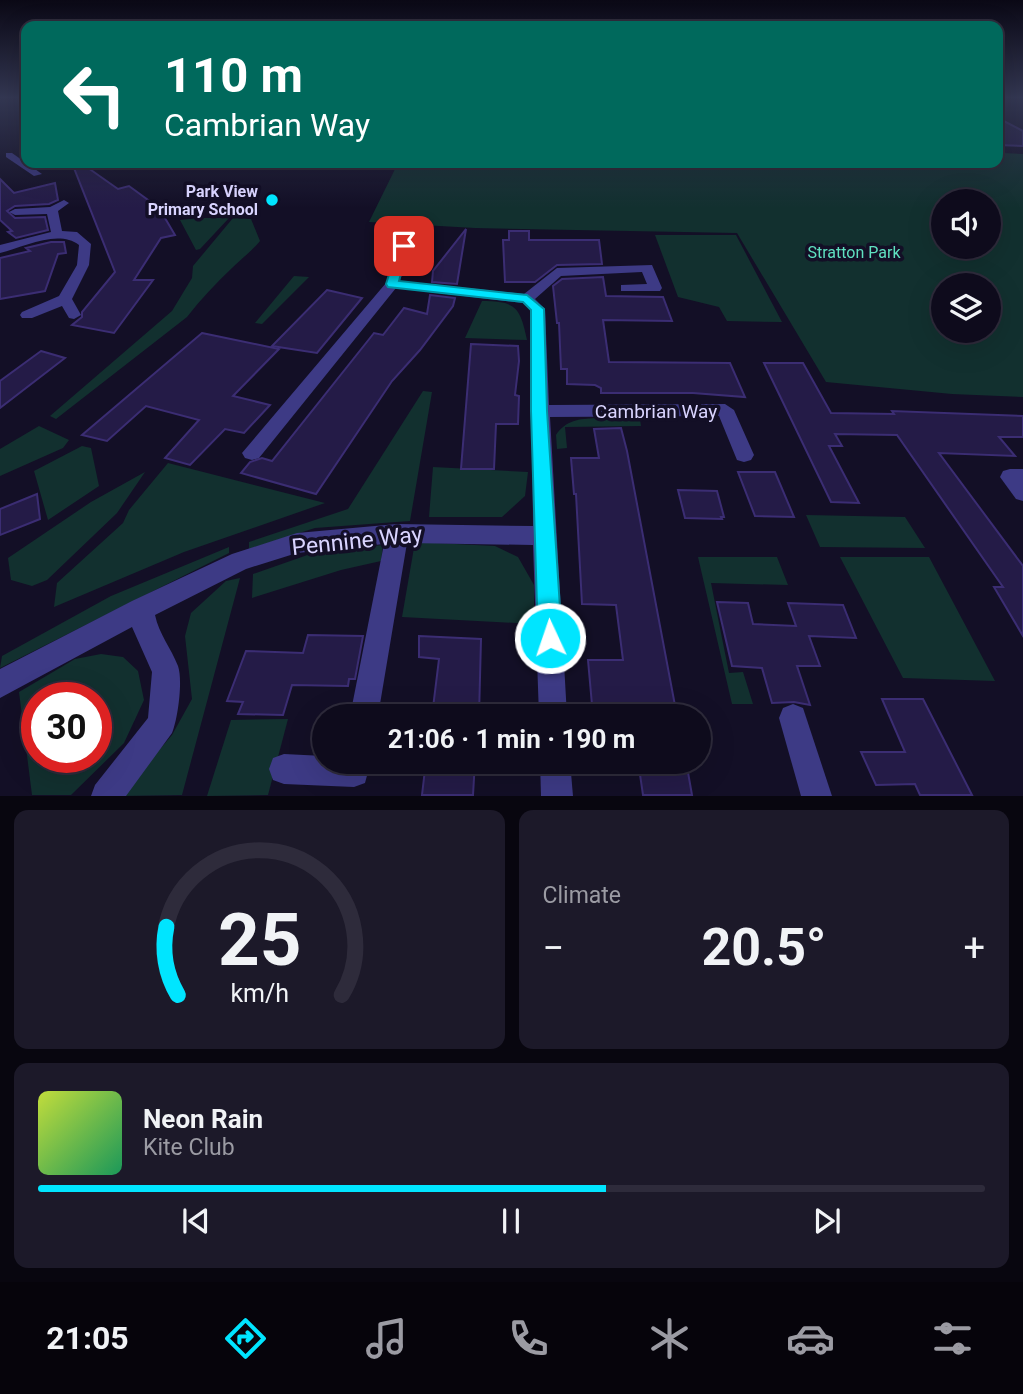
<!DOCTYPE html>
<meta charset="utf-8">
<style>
body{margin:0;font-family:Roboto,sans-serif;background:#1c1929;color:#f1f3f6;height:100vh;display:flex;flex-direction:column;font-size:26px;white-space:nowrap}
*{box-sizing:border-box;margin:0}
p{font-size:23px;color:#9b9ba3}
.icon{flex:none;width:38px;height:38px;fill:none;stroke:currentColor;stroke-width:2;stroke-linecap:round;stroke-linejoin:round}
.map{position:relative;height:796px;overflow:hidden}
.side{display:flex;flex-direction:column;gap:14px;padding:14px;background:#08060f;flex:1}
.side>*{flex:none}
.hud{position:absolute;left:21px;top:21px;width:982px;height:147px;border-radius:14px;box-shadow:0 7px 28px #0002,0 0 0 2px #2e2b3b;background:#00695c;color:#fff;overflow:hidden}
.fabs{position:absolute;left:931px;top:189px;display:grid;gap:14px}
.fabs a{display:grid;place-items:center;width:70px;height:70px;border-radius:50%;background:#0e0b1c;box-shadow:0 7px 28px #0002,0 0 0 2px #2e2b3b;font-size:35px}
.speed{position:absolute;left:21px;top:682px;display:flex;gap:14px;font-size:35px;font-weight:700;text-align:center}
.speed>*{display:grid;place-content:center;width:91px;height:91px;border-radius:50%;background:#0e0b1c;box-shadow:0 7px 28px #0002,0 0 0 2px #2e2b3b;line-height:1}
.speed .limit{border:10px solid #d22;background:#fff;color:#111}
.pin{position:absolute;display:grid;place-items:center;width:60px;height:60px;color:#fff;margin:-30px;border-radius:14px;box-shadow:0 4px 10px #0006}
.me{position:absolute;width:77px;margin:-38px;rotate:357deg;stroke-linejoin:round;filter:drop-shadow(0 0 5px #0008)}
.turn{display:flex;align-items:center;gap:24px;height:147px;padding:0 28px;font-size:32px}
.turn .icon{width:91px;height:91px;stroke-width:2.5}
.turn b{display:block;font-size:49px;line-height:60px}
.big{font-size:52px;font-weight:700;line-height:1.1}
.side .widget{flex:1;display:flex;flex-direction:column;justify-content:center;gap:10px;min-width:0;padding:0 24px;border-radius:14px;background:#1c1929}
.side .dial{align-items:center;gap:0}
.dial svg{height:182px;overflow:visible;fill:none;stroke:#2e2b3b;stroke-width:7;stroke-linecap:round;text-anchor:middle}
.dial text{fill:#f1f3f6;stroke:none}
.song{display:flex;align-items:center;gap:21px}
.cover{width:84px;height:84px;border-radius:10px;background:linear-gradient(135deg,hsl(70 70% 55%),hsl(150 70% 35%))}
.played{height:7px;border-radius:4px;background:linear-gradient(90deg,#00e5ff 60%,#2e2b3b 60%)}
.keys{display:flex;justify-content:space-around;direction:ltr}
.heat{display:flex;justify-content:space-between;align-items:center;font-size:38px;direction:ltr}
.side .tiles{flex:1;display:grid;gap:14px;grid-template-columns:1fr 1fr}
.widget:last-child{grid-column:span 2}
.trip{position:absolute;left:312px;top:704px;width:399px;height:70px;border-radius:35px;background:#0e0b1c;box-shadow:0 7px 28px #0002,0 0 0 2px #2e2b3b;font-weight:700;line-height:70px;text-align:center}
.tab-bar{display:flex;height:112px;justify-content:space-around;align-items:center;background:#06040b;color:#9b9ba3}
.tab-bar .icon{width:49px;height:49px}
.tab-bar .on{color:#00e5ff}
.tab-bar b{font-size:32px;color:#f1f3f6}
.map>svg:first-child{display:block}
.green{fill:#12302f;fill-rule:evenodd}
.building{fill:#241b47;stroke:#3b2d73;stroke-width:2}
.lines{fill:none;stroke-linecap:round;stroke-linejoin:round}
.minor{fill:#3d3a85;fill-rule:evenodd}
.route{fill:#00e5ff;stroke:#0095a6;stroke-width:2}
.poi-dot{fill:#00e5ff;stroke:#130f26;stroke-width:2.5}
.labels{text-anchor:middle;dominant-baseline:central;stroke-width:7;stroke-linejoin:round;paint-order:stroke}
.far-poi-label{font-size:16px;font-weight:bold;fill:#d9d4ff;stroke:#130f26;text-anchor:end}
.far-park-label{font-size:16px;fill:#5fe0c0;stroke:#130f26}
.street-label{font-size:19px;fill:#d9d4ff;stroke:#130f26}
.near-street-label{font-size:23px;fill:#d9d4ff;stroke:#130f26}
</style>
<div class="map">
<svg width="1023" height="796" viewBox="0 0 1023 796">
<rect width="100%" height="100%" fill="#130f26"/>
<!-- green -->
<g class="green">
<path d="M998 150 1004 153 1023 154V397L952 394 826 382 737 233 475 228 369 222 398 163H998ZM943 201H989V247H943ZM989 285V331H943V285Z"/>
<path d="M198 218H229L200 249 196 250 180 220Z"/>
<path d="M233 218 251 219 260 241C251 252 242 258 232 268 216 283 201 299 187 317L56 419 50 416 172 311 192 278 193 266Z"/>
<path d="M655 235H736L782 322 727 321 719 307 678 297Z"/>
<path d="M294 276 309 277 262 324 255 323Z"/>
<path d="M482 301C517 301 520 308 527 340L465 338Z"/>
<path d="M423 391 432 392 410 521 315 528 249 549V542L348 509Z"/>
<path d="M596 418 640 419 641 426 565 427 567 448 557 449 556 435C566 420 579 419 596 418Z"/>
<path d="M39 426 69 440 63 448 0 476V449Z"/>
<path d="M82 446 91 448 99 486 48 520 34 471Z"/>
<path d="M168 463 325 503 184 552 54 607 57 583 123 523 129 510Z"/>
<path d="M433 467 528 472 525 496 502 517H429Z"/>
<path d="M145 472 117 513 47 580 32 586 11 580 8 558 91 502Z"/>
<path d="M806 515 905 517 925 548 820 547Z"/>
<path d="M415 542 495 546 518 557 534 585V624L402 617Z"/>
<path d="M383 545 381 561 341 570 252 598 253 574 316 552Z"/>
<path d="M229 547V553L0 668 2 656 111 596Z"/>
<path d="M698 557H777L788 585 711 583 729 673 743 672 753 704H732Z"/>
<path d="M840 557H929L995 681 903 678Z"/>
<path d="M240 578 182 795 120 796 172 735 192 699 185 636 191 613 226 581Z"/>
<path d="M101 654 123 657 138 671 144 700 124 743 71 795H32L19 692 75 659ZM37 698H96V758H37Z"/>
<path d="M288 719 268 795 207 796 231 720Z"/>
</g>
<!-- building -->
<g class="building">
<path d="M998 118 1023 131V146L998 145Z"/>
<path d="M72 163H81L118 189 129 186 159 208 175 235 161 238 134 280H153L114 333 72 325 82 317V312L115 272Z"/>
<path d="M0 179 14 193 55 183 58 200 49 204 15 206 7 211 15 218 45 217 48 230 16 238 8 232 12 231 0 220Z"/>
<path d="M466 229 457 284 432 282 433 271Z"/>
<path d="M509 231H529V240H599L602 264 557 265 535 282H505L503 240H509Z"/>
<path d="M51 242H64L66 253 58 254 45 291 0 299V258L30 251 26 248Z"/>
<path d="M603 277 606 296 663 297 672 321 603 320 609 362 730 363 745 397 693 393H601V388L595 385 567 384V369H561L559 323H557L553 286 562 279Z"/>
<path d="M327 290 362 298 317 353 272 346Z"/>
<path d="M430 295 455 298 453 306 420 350 392 381 316 494 241 473 250 462 262 458 272 461 374 333 383 335 404 308 427 314Z"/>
<path d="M202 333 279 349 233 396 270 405 244 433 225 429 190 465 165 458 199 420 146 406 107 441 82 435Z"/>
<path d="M471 344 518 346 519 361 515 395 519 396 518 424H496L494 469H461Z"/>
<path d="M41 351 65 358 0 408V381Z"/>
<path d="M764 363H803L831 413 894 414 892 411 1023 416V437H999L1015 456 939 453 1023 566V636L994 587H1003L897 435 835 434 842 446H829L859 503 831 502Z"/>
<path d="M621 428 627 451 677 716H593L588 660H623L616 605 582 604 576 494H574L571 458H599L594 429Z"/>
<path d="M738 472H775L794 517 755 516Z"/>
<path d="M678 490 717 491 724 517H721L722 519 685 518Z"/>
<path d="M37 494 40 519 0 535V509Z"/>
<path d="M717 602 748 603 753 624 796 626 788 603 843 605 856 638 809 636 820 666H797L810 705 794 702 772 703 762 668 732 666Z"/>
<path d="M308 635 363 636 355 679H349L348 686 292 685 283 715 238 714 243 702 227 701 246 651 303 653Z"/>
<path d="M419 636 481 639 479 716H432L439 659 419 657Z"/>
<path d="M882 699H923L972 795H920L915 784 876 785 861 752H905Z"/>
<path d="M426 761H475L473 795H422Z"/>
<path d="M638 761H686L692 795H643Z"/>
</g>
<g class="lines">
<!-- minor -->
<g class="minor">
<path d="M6 153H12L42 174 34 176 6 157Z"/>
<path d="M64 200 69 203 58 211 62 231 77 232 91 244 89 265 72 299 81 315 74 319 69 318 62 306 32 318H22L20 315 22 312 59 296 77 265 79 245C58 229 24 247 0 253V245L51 232 47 214 15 215 9 212 15 209 50 207Z"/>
<path d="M408 231 414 235 400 281 524 294 557 268 652 265 662 288 660 291H621V285L647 284 642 272 561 276 535 299 545 309 549 405 725 404 734 410 754 455 751 460 744 462 737 460 719 416 550 417 567 716H539L533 545 407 543 378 716H350L384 544 297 553 246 569 155 615C159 634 171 648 178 666 183 680 178 719 172 733L126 796H91L95 785 148 718 152 672 132 627 0 698V669L132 601 232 554 297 533 397 524 533 526 531 310 523 303 396 288 259 458 252 460 245 458 242 453 386 283 402 235Z"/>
<path d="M1010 469H1023V501L1016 499 1000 477 1003 471Z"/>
<path d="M793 704 803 708 832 796H801L779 718 783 708Z"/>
<path d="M284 754 324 756V761H371L365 783 354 787 284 784 273 780 269 769 273 758Z"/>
<path d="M540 761H570L573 796H541Z"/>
</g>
</g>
<!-- sky -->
<linearGradient id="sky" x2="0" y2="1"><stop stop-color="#0a0815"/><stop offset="0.47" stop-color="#333752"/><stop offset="1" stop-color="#333752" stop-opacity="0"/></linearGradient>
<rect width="1023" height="208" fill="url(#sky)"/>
<!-- route -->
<path class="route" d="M404 243 409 246 399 281 527 295 544 309 547 411 562 638 558 646 550 649 542 646 538 638 531 411V310L523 302 388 287 386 284 398 246Z"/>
<!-- markers -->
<circle class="poi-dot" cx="272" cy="200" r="7"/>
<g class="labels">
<!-- far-poi labels -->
<g class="far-poi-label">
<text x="258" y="191">Park View<tspan x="258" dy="18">Primary School</tspan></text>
</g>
<!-- far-park labels -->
<g class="far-park-label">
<text x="854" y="252">Stratton Park</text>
</g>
<!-- street labels -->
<g class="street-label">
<text x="656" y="411">Cambrian Way</text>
</g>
<!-- near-street labels -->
<g class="near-street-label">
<text transform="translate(357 541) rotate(-6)">Pennine Way</text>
</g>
</g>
</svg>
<div class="fabs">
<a><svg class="icon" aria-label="sound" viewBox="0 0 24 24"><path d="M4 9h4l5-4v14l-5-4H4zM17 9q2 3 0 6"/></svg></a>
<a><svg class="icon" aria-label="layers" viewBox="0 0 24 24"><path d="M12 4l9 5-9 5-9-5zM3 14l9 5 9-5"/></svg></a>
</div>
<div class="speed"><div class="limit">30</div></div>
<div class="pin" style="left:404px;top:246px;background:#d93025"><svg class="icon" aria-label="arrive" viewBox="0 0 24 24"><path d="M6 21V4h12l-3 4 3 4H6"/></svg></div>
<svg class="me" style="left:550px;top:638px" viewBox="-20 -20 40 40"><circle r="17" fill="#00e5ff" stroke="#fff" stroke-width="3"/><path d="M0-11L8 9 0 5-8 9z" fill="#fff"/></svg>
<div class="trip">21:06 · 1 min · 190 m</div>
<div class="hud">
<div class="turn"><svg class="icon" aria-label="left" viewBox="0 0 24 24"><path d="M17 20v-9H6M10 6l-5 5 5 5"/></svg><div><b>110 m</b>Cambrian Way</div></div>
</div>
</div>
<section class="side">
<div class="tiles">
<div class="widget dial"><svg viewBox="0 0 100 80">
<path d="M14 69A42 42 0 1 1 86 69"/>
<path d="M14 69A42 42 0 0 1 9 39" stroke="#00e5ff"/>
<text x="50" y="56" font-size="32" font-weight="700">25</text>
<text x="50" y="72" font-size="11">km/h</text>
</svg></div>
<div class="widget"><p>Climate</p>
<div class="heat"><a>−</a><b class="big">20.5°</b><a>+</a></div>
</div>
<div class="widget">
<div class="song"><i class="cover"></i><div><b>Neon Rain</b><p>Kite Club</p></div></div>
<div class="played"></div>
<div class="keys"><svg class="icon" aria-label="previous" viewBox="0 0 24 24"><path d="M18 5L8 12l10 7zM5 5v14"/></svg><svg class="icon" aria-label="pause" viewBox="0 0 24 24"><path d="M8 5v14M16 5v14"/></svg><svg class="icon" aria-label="next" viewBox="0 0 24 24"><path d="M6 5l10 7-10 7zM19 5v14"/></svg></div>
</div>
</div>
</section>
<nav class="tab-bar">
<b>21:05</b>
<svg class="icon on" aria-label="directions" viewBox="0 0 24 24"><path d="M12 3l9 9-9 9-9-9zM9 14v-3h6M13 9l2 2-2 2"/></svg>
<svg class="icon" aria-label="music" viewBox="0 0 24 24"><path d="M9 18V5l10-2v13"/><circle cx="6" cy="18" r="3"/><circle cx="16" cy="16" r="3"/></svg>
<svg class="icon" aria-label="phone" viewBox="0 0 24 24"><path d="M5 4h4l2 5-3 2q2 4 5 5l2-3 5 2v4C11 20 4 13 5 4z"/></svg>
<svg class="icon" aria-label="climate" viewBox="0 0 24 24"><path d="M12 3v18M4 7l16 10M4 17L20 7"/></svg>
<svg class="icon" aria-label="car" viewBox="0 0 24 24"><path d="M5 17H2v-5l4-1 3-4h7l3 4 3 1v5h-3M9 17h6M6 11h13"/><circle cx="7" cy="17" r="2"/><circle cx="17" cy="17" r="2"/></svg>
<svg class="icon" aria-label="filters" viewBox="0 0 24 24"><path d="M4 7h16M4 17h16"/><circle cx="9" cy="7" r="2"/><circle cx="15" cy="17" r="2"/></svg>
</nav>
